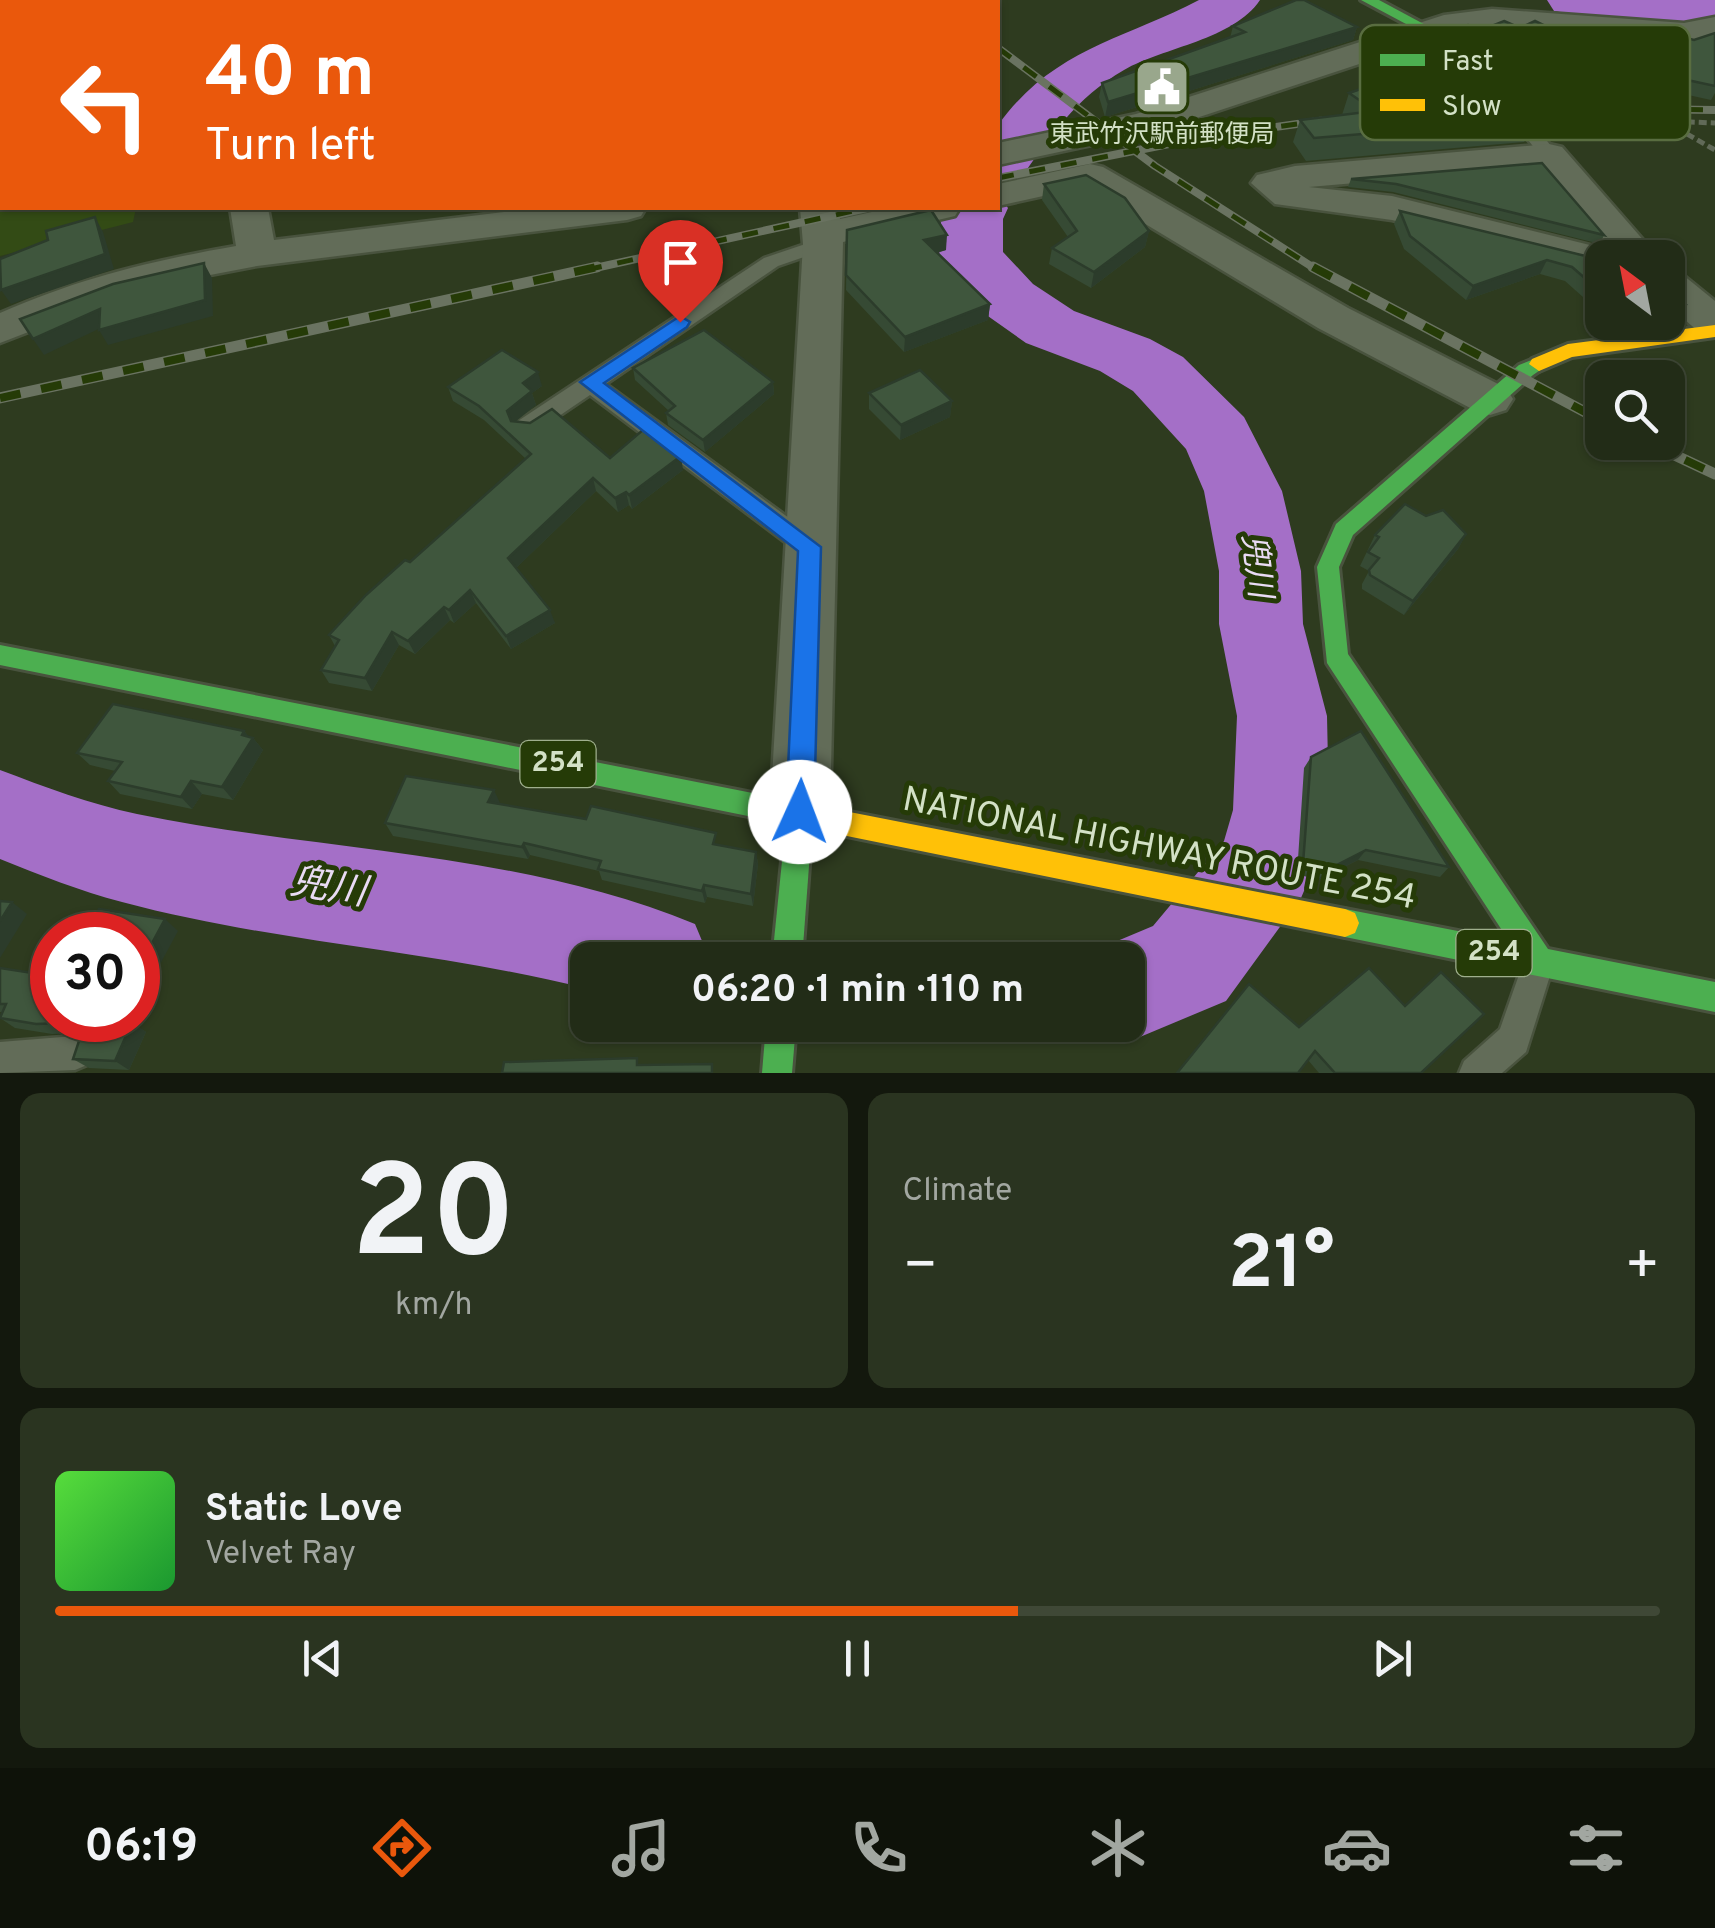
<!DOCTYPE html>
<meta charset="utf-8">
<style>
body{margin:0;font-family:Overpass,"Noto Sans JP",sans-serif;background:#2a3420;color:#f1f3f6;height:100vh;display:flex;flex-direction:column;font-size:38px;white-space:nowrap}
*{box-sizing:border-box;margin:0}
p{font-size:32px;color:#a2a7a1}
.icon{flex:none;width:55px;height:55px;fill:none;stroke:currentColor;stroke-width:2;stroke-linecap:round;stroke-linejoin:round}
.map{position:relative;height:1073px;overflow:hidden}
.details{display:flex;flex-direction:column;gap:20px;padding:20px;background:#13180d;flex:1}
.details>*{flex:none}
.top-card{position:absolute;left:0px;top:0px;width:1000px;height:210px;box-shadow:0 2px 8px #0004,0 0 0 2px #3f4836;background:#ea580c;color:#fff;overflow:hidden}
.needle{width:65px;rotate:328deg}
.fabs{position:absolute;left:1585px;top:240px;display:grid;gap:20px}
.fabs a{display:grid;place-items:center;width:100px;height:100px;border-radius:20px;background:#222c17;box-shadow:0 2px 8px #0004,0 0 0 2px #3f4836;font-size:50px}
.speed{position:absolute;left:30px;top:912px;display:flex;gap:20px;font-size:50px;font-weight:700;text-align:center}
.speed>*{display:grid;place-content:center;width:130px;height:130px;border-radius:50%;background:#222c17;box-shadow:0 2px 8px #0004,0 0 0 2px #3f4836;line-height:1}
.speed .limit{border:15px solid #d22;background:#fff;color:#111}
.pin{position:absolute;display:grid;place-items:center;width:85px;height:85px;color:#fff;margin:-102px -42px;border-radius:50% 50% 50% 0;rotate:-45deg;box-shadow:0 0 10px #0007}
.pin .icon{rotate:45deg}
.me{position:absolute;width:110px;margin:-55px;rotate:2deg;stroke-linejoin:round;filter:drop-shadow(0 0 8px #0008)}
.turn{display:flex;align-items:center;gap:35px;height:210px;padding:0 40px;font-size:45px}
.turn .icon{width:130px;height:130px;stroke-width:2.5}
.turn b{display:block;font-size:70px;line-height:85px}
.big{font-size:75px;font-weight:700;line-height:1.1}
.details .tile{flex:1;display:flex;flex-direction:column;justify-content:center;gap:15px;min-width:0;padding:0 35px;border-radius:20px;background:#2a3420}
.details .dial{align-items:center;gap:0}
.dial b{font-size:130px;line-height:1}
.song{display:flex;align-items:center;gap:30px}
.cover{width:120px;height:120px;border-radius:15px;background:linear-gradient(135deg,hsl(110 70% 55%),hsl(130 70% 35%))}
.played{height:10px;border-radius:5px;background:linear-gradient(90deg,#ea580c 60%,#3f4836 60%)}
.keys{display:flex;justify-content:space-around;direction:ltr}
.heat{display:flex;justify-content:space-between;align-items:center;font-size:55px;direction:ltr}
.details .tiles{flex:1;display:grid;gap:20px;grid-template-columns:1fr 1fr}
.tile:last-child{grid-column:span 2}
.trip{position:absolute;left:570px;top:942px;width:575px;height:100px;border-radius:20px;background:#222c17;box-shadow:0 2px 8px #0004,0 0 0 2px #3f4836;font-weight:700;line-height:100px;text-align:center}
.tab-bar{display:flex;height:160px;justify-content:space-around;align-items:center;background:#0e1209;color:#a2a7a1}
.tab-bar .icon{width:70px;height:70px}
.tab-bar .active{color:#ea580c}
.tab-bar b{font-size:45px;color:#f1f3f6}
.map>svg:first-child{display:block}
.built{fill:#334b15}
.green{fill:#684507}
.lines{fill:none;stroke-linecap:round;stroke-linejoin:round}
.river{fill:#a46fc7;fill-rule:evenodd}
.lane-casing{stroke:#49533e;stroke-width:5}
.street-casing{stroke:#49533e;stroke-width:5}
.fast-casing{stroke:#49533e;stroke-width:6}
.slow-casing{stroke:#49533e;stroke-width:6}
.path{stroke:#616a58;stroke-width:5;stroke-dasharray:8 4;stroke-linecap:butt}
.lane{fill:#626c58;fill-rule:evenodd}
.street{fill:#626c58;fill-rule:evenodd}
.fast{fill:#4caf50;fill-rule:evenodd}
.slow{fill:#ffc107;fill-rule:evenodd}
.rail-far1-casing{stroke:#6a7361;stroke-width:8}
.rail-casing{stroke:#6a7361;stroke-width:11}
.rail-far1{stroke:#253b07;stroke-width:5;stroke-dasharray:16;stroke-linecap:butt}
.rail{stroke:#253b07;stroke-width:8;stroke-dasharray:21;stroke-linecap:butt}
.wall{fill:#364a34}
.shaded-wall{fill:#2c3c2b}
.building{fill:#3f563d;stroke:#2c3c2b;stroke-width:2.5}
.route{fill:#1a73e8;stroke:#114b97;stroke-width:2.5}
.labels{text-anchor:middle;dominant-baseline:central;stroke-width:10;stroke-linejoin:round;paint-order:stroke}
.far-poi-label{font-size:25px;fill:#d3e1c6;stroke:#253b07}
.shield{fill:#253b07;stroke:#9faf8d;stroke-width:2.5}
.shield-label{font-size:28px;font-weight:bold;fill:#d3e1c6}
.water-label{font-size:32px;font-style:italic;fill:#e9dbf4;stroke:#253b07}
.near-street-label{font-size:35px;fill:#d3e1c6;stroke:#253b07}
.near-water-label{font-size:38px;font-style:italic;fill:#e9dbf4;stroke:#253b07}
.key{fill:#253b07;stroke:#596d40;stroke-width:2.5}
.key-label{font-size:28px;fill:#d3e1c6}
</style>
<div class="map">
<svg width="1715" height="1073" viewBox="0 0 1715 1073">
<rect width="100%" height="100%" fill="#2e3b1f"/>
<!-- built -->
<path class="built" d="M0 24 2 208H136L133 222 0 256Z"/>
<!-- green -->
<path class="green" d="M205 0H640L214 2Z"/>
<g class="lines">
<!-- river -->
<g class="river">
<path d="M1199 0H1260C1233 40 1164 47 1124 70 1076 98 1050 136 1019 181L998 186V125C1053 49 1122 40 1199 0Z"/>
<path d="M1547 0H1715V22L1625 23 1554 11Z"/>
<path d="M998 195 1008 208 1003 219V252L1033 284 1074 311 1150 339 1183 357 1244 417 1282 491 1301 571 1303 624 1327 716 1329 810 1315 865 1301 898 1226 1001 1128 1042 1090 1025H1128V960H1087L1091 952 1153 926 1224 841 1233 810 1237 716 1219 624V571L1204 491 1186 449 1133 391 1100 371 1026 343 985 314 939 256 941 219 947 208H998Z"/>
<path d="M0 770C45 787 90 804 137 814 322 852 518 851 695 924L710 960H588V989C434 950 275 943 122 902 80 891 40 875 0 859Z"/>
</g>
<!-- lane casing -->
<g class="lane-casing">
<g id="lane">
<path d="M1503 100H1515L1558 155 1555 159H1543L1500 104Z"/>
<path d="M823 238 833 244 830 248 778 266 606 384 819 540 823 547 819 554H801L590 395 534 433H518L514 427 518 421 764 258Z"/>
<path d="M1538 947 1549 952 1554 963 1526 1052 1502 1073H1459L1464 1061 1500 1029 1527 952Z"/>
<path d="M75 1036 87 1041 92 1053 87 1065 75 1070 0 1073V1042Z"/>
</g>
</g>
<!-- street casing -->
<g class="street-casing">
<g id="street">
<rect x="0" y="4" width="2" height="19"/>
<path d="M1492 9 1684 23 1715 17V37L1684 43 1492 29 1459 31 1157 131 998 165V143L1136 114 1444 15Z"/>
<path d="M1549 144 1562 147 1659 258H1602V272L1392 220 1275 204 1251 183 1257 175 1295 166ZM1540 167 1610 250 1392 196 1309 187Z"/>
<path d="M1090 164 1103 167 1348 308 1506 388 1513 399 1506 410 1490 415 1474 410 1318 328 1084 187 998 206V184Z"/>
<path d="M230 208H268L274 240 537 208H646L641 216 627 220 257 266 142 288 0 343V313C80 278 150 261 236 246Z"/>
<path d="M800 208H838L840 219 890 208H960L955 216 843 242 830 812 821 831 800 839 779 831 770 812 803 244Z"/>
<path d="M1668 271 1683 275 1715 301V337L1700 333 1668 305Z"/>
</g>
</g>
<!-- fast casing -->
<g class="fast-casing">
<g id="fast">
<path d="M1361 0H1379L1433 29 1421 32Z"/>
<path d="M1539 357 1546 359 1549 364 1533 375 1353 535 1339 567 1348 654 1548 949 1715 982V1012L1345 937 1335 933 1331 923 1335 913 1345 909 1509 941 1327 663 1317 567 1336 524 1519 365Z"/>
<path d="M0 645 773 797 782 800 786 809 782 818 773 821 0 665Z"/>
<path d="M800 800 809 803 813 812 802 960H772L787 812 791 803Z"/>
<path d="M766 1025H796L792 1073H762Z"/>
</g>
</g>
<!-- slow casing -->
<g class="slow-casing">
<g id="slow">
<path d="M1715 325V337L1572 357 1539 371 1529 364 1532 359 1568 344Z"/>
<path d="M773 797 1345 909 1355 913 1359 923 1355 933 1345 937 773 821 764 818 760 809 764 800Z"/>
</g>
</g>
<!-- path -->
<g class="path">
<path d="M1666 122 1715 150"/>
<path d="M1580 132H1617L1665 121 1715 123"/>
</g>
<!-- lane -->
<use href="#lane" class="lane"/>
<!-- street -->
<use href="#street" class="street"/>
<!-- fast -->
<use href="#fast" class="fast"/>
<!-- slow -->
<use href="#slow" class="slow"/>
<!-- rail-far1 casing -->
<g class="rail-far1-casing">
<g id="rail-far1">
<path d="M923 0 927 2"/>
<path d="M998 48 1155 166 1317 270"/>
<path d="M1495 107 1715 110"/>
<path d="M998 178 1204 137 1326 120"/>
<path d="M586 270 867 208"/>
</g>
</g>
<!-- rail casing -->
<g class="rail-casing">
<g id="rail">
<path d="M1313 267 1602 421"/>
<path d="M0 398 597 267"/>
<path d="M1647 442 1715 474"/>
</g>
</g>
<!-- rail-far1 -->
<use href="#rail-far1" class="rail-far1"/>
<!-- rail -->
<use href="#rail" class="rail"/>
</g>
<!-- wall -->
<g class="wall">
<path d="M1233 26 1357 27 1353 40 1105 117 1099 97 1102 83 1230 38Z"/>
<path d="M1447 30 1479 31 1591 63 1517 87 1443 42Z"/>
<path d="M1414 33 1535 120 1524 142 1306 161 1293 142 1300 120 1342 115 1349 93 1411 72 1406 55Z"/>
<path d="M1715 33V93L1711 100 1670 91 1671 87 1660 84 1667 48 1674 35 1694 40Z"/>
<path d="M1542 163 1604 235 1600 244 1393 192 1348 187 1351 179Z"/>
<path d="M1044 184 1149 231 1145 247 1091 288 1049 264 1052 248 1068 237 1042 200Z"/>
<path d="M1400 211 1602 260V314L1565 281 1540 274 1466 300 1404 249 1394 224Z"/>
<path d="M847 230 946 250 937 253 990 304 988 320 904 352 846 290Z"/>
<path d="M1668 290 1685 304 1675 317 1668 318Z"/>
<path d="M633 368 773 382 774 394 705 452 668 425 666 413 669 411 635 380Z"/>
<path d="M542 386 532 393 536 405 515 422 610 458 683 470 632 509 629 505 618 512 596 491 516 568 555 623 511 649 476 603 454 623 450 620 415 654 399 645 372 691 329 683 321 670 335 646 329 635 526 459 484 420 453 401 448 387Z"/>
<path d="M869 393 952 401 950 417 900 440 869 409Z"/>
<path d="M1426 516 1466 534 1458 549 1404 615 1362 589V584L1369 571 1360 566 1375 535Z"/>
<path d="M244 731 249 737 253 738 263 750 233 800 202 794 192 809 120 794 108 781 115 771 90 765 77 753Z"/>
<path d="M1311 757 1449 867 1440 877 1358 860 1318 880 1297 874 1304 768Z"/>
<path d="M500 803 499 804 756 852 758 864 753 906 707 897 705 903 602 880 599 871 530 855 528 859 393 836 385 823Z"/>
<path d="M0 968 129 1021 146 1032 129 1070 89 1068 73 1059 81 1035 76 1033 52 1034 15 1028 0 1018 2 1012H0Z"/>
<path d="M1299 1027 1421 1073H1319L1308 1060Z"/>
</g>
<!-- shaded-wall -->
<g class="shaded-wall">
<path d="M752 0H788L781 2H745Z"/>
<path d="M1357 27 1353 40 1105 117 1108 102Z"/>
<path d="M1597 51 1591 63 1517 87 1522 75Z"/>
<path d="M95 217 103 232 114 269 11 304 1 290Z"/>
<path d="M1149 231 1145 247 1091 288 1094 272Z"/>
<path d="M947 235 946 250 923 256 924 240Z"/>
<path d="M1547 260 1540 274 1466 300 1473 286Z"/>
<path d="M204 263 212 278 213 316 108 345 99 330Z"/>
<path d="M990 304 988 320 904 352 905 337Z"/>
<path d="M100 309 109 324 44 355 33 339Z"/>
<path d="M538 372 542 386 532 393 536 405 511 425 507 411 523 383Z"/>
<path d="M773 382 774 394 705 452 703 440Z"/>
<path d="M952 401 950 417 900 440 901 425Z"/>
<path d="M681 456 683 470 632 509 629 495Z"/>
<path d="M593 478 596 491 513 571 508 558Z"/>
<path d="M626 492 629 505 618 512 615 498Z"/>
<path d="M1466 534 1458 549 1404 615 1413 601Z"/>
<path d="M470 590 476 603 454 623 449 610Z"/>
<path d="M444 607 450 620 415 654 408 641Z"/>
<path d="M550 610 555 623 511 649 506 636Z"/>
<path d="M392 632 399 645 372 691 365 678Z"/>
<path d="M244 731 252 740 253 738 263 750 233 800 222 787Z"/>
<path d="M191 781 202 794 192 809 181 797Z"/>
<path d="M494 790 500 803 495 815 488 802Z"/>
<path d="M524 843 530 855 528 859 522 847Z"/>
<path d="M1366 850 1358 860 1318 880 1325 871Z"/>
<path d="M756 852 758 864 753 906 751 894Z"/>
<path d="M704 885 707 897 705 903 702 891Z"/>
<path d="M12 902 27 914 0 958V921Z"/>
<path d="M165 919 178 931 138 1005V969Z"/>
<path d="M132 1022 146 1032 129 1070 115 1061Z"/>
</g>
<!-- building -->
<g class="building">
<path d="M681 0H752L745 2H681Z"/>
<path d="M808 0H871L873 2H810Z"/>
<path d="M1296 0H1304L1357 27 1108 102 1102 83 1245 32 1233 26Z"/>
<path d="M1504 21 1520 28 1535 21 1597 51 1522 75 1447 30 1468 25 1479 31Z"/>
<path d="M1414 33 1503 86 1535 120 1314 138 1300 120 1375 111 1349 93 1425 67Z"/>
<path d="M1715 33V86L1678 78 1679 74 1667 70 1674 35 1694 40Z"/>
<path d="M1542 163 1604 235 1396 184 1351 179Z"/>
<path d="M1086 175 1125 198 1149 231 1094 272 1052 248 1077 231 1044 184Z"/>
<path d="M931 210 947 235 924 240 990 304 905 337 846 275 847 230Z"/>
<path d="M1400 211 1602 260V293L1572 267 1547 260 1473 286 1410 236Z"/>
<path d="M95 217 105 254 1 290 0 259 48 240 46 231Z"/>
<path d="M1614 248H1636L1643 256 1642 258H1611Z"/>
<path d="M204 263 205 300 99 330 100 309 33 339 20 319 113 284Z"/>
<path d="M1668 290 1685 304 1668 306Z"/>
<path d="M704 330 773 382 703 440 666 413 675 406 633 368Z"/>
<path d="M502 350 538 372 523 383 532 391 507 411 511 421 530 423 552 409 610 458 644 429 681 456 629 495 626 492 615 498 593 478 508 558 550 610 506 636 470 590 449 610 444 607 408 641 392 632 365 678 321 670 339 640 329 635 366 595 405 560 410 562 531 454 479 406 448 387Z"/>
<path d="M920 370 952 401 901 425 869 393Z"/>
<path d="M1405 504 1426 516 1443 510 1466 534 1413 601 1370 575 1369 570 1379 558 1368 552 1379 537 1375 535Z"/>
<path d="M113 704 244 731 242 735 253 738 222 787 191 781 181 797 108 781 122 762 77 753Z"/>
<path d="M1361 731 1449 867 1366 850 1325 871 1303 864 1311 757Z"/>
<path d="M406 776 494 790 488 802 586 819 591 806 716 833 713 844 756 852 751 894 704 885 702 891 598 869 601 861 524 843 522 847 385 823Z"/>
<path d="M0 901 12 902 0 921Z"/>
<path d="M99 909 165 919 138 969V935H84Z"/>
<path d="M0 968 52 976V1020L132 1022 115 1061 73 1059 82 1032 61 1023 36 1024 0 1018 6 1004H0Z"/>
<path d="M1369 968 1405 1006 1441 972 1484 1014 1421 1073H1335L1315 1051 1298 1073H1177L1249 984 1299 1027Z"/>
<path d="M637 1058V1065L712 1064V1073H502L504 1062Z"/>
</g>
<!-- route -->
<path class="route" d="M680 316 690 322 687 327 604 383 821 547 814 812 810 821 800 824 790 821 786 812 798 551 580 382Z"/>
<!-- icons -->
<defs>
<g id="civic-square" transform="scale(2.875)"><rect x="-9" y="-9" width="18" height="18" rx="4" fill="#99a78c" stroke="#253b07"/><path d="M-.6-6.5H3V-4.5H.6V-3L4-1V1h2V6H-6V1h2V-1L-.6-3ZM-1.2 2.5V6h2.4V2.5Z" fill="#fff"/></g>
</defs>
<g fill-rule="evenodd">
<use href="#civic-square" x="1162" y="87"/>
</g>
<g class="labels">
<!-- far-poi labels -->
<g class="far-poi-label">
<text x="1162" y="136">東武竹沢駅前郵便局</text>
</g>
<!-- shield labels -->
<g class="shield">
<rect x="520.5" y="741" width="75" height="46" rx="8"/>
<rect x="1456.5" y="930" width="75" height="46" rx="8"/>
</g>
<g class="shield-label">
<text x="558" y="764">254</text>
<text x="1494" y="953">254</text>
</g>
<!-- water labels -->
<g class="water-label">
<text transform="translate(1255 566) rotate(83)">兜川</text>
</g>
<!-- near-street labels -->
<g class="near-street-label">
<text transform="translate(1159 850) rotate(11)">NATIONAL HIGHWAY ROUTE 254</text>
</g>
<!-- near-water labels -->
<g class="near-water-label">
<text transform="translate(328 889) rotate(9)">兜川</text>
</g>
</g>
<!-- legend -->
<rect x="1360" y="25" width="330" height="115" rx="15" class="key"/>
<rect x="1380" y="54" width="45" height="12" fill="#4caf50"/>
<rect x="1380" y="99" width="45" height="12" fill="#ffc107"/>
<g class="key-label">
<text x="1442" y="70">Fast</text>
<text x="1442" y="115">Slow</text>
</g>
</svg>
<div class="fabs">
<a><svg class="needle" viewBox="-14 -14 28 28"><path d="M0-13l5 13h-10z" fill="#e53935"/><path d="M0 13l5-13h-10z" fill="#a2a7a1"/></svg></a>
<a><svg class="icon" aria-label="search" viewBox="0 0 24 24"><circle cx="10" cy="10" r="6"/><path d="M15 15l6 6"/></svg></a>
</div>
<div class="speed"><div class="limit">30</div></div>
<div class="pin" style="left:680px;top:322px;background:#d93025"><svg class="icon" aria-label="arrive" viewBox="0 0 24 24"><path d="M6 21V4h12l-3 4 3 4H6"/></svg></div>
<svg class="me" style="left:800px;top:812px" viewBox="-20 -20 40 40"><circle r="19" fill="#fff"/><path d="M0-13L10 11 0 6-10 11z" fill="#1a73e8"/></svg>
<div class="trip">06:20 · 1 min · 110 m</div>
<div class="top-card">
<div class="turn"><svg class="icon" aria-label="left" viewBox="0 0 24 24"><path d="M17 20v-9H6M10 6l-5 5 5 5"/></svg><div><b>40 m</b>Turn left</div></div>
</div>
</div>
<section class="details">
<div class="tiles">
<div class="tile dial"><b>20</b><p>km/h</p></div>
<div class="tile"><p>Climate</p>
<div class="heat"><a>−</a><b class="big">21°</b><a>+</a></div>
</div>
<div class="tile">
<div class="song"><i class="cover"></i><div><b>Static Love</b><p>Velvet Ray</p></div></div>
<div class="played"></div>
<div class="keys"><svg class="icon" aria-label="previous" viewBox="0 0 24 24"><path d="M18 5L8 12l10 7zM5 5v14"/></svg><svg class="icon" aria-label="pause" viewBox="0 0 24 24"><path d="M8 5v14M16 5v14"/></svg><svg class="icon" aria-label="next" viewBox="0 0 24 24"><path d="M6 5l10 7-10 7zM19 5v14"/></svg></div>
</div>
</div>
</section>
<nav class="tab-bar">
<b>06:19</b>
<svg class="icon active" aria-label="directions" viewBox="0 0 24 24"><path d="M12 3l9 9-9 9-9-9zM9 14v-3h6M13 9l2 2-2 2"/></svg>
<svg class="icon" aria-label="music" viewBox="0 0 24 24"><path d="M9 18V5l10-2v13"/><circle cx="6" cy="18" r="3"/><circle cx="16" cy="16" r="3"/></svg>
<svg class="icon" aria-label="phone" viewBox="0 0 24 24"><path d="M5 4h4l2 5-3 2q2 4 5 5l2-3 5 2v4C11 20 4 13 5 4z"/></svg>
<svg class="icon" aria-label="climate" viewBox="0 0 24 24"><path d="M12 3v18M4 7l16 10M4 17L20 7"/></svg>
<svg class="icon" aria-label="car" viewBox="0 0 24 24"><path d="M5 17H2v-5l4-1 3-4h7l3 4 3 1v5h-3M9 17h6M6 11h13"/><circle cx="7" cy="17" r="2"/><circle cx="17" cy="17" r="2"/></svg>
<svg class="icon" aria-label="filters" viewBox="0 0 24 24"><path d="M4 7h16M4 17h16"/><circle cx="9" cy="7" r="2"/><circle cx="15" cy="17" r="2"/></svg>
</nav>
